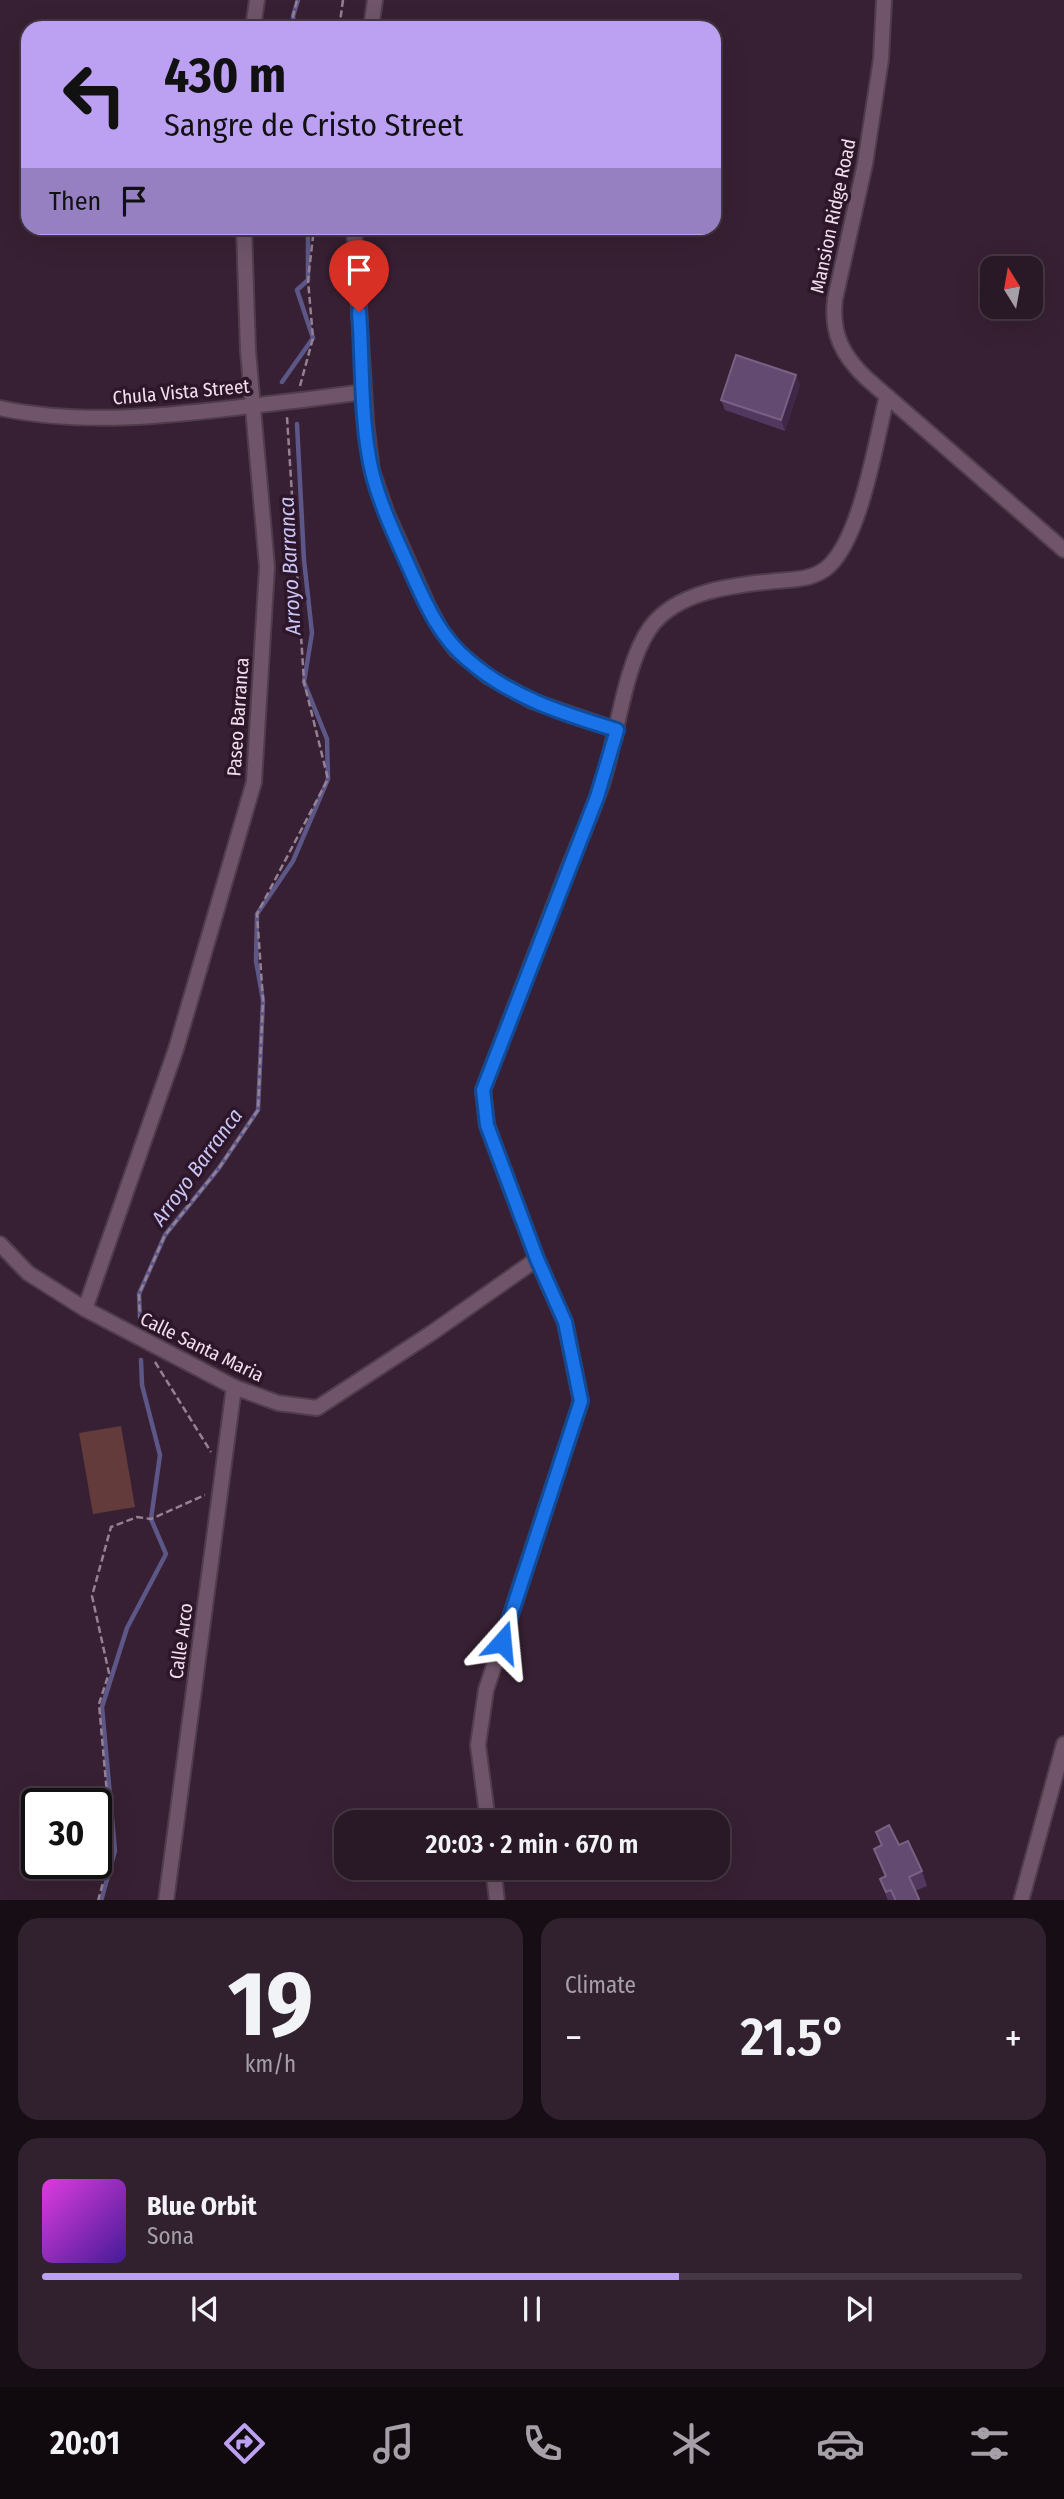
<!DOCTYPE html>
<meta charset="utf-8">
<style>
body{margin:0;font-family:"Fira Sans Condensed",sans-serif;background:#31212e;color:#f1f3f6;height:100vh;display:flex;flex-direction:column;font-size:26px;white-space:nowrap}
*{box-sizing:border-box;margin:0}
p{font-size:23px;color:#a5a0a7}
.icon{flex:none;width:38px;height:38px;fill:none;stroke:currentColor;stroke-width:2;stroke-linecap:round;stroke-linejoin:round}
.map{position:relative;height:1900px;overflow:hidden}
.sheet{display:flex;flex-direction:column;gap:18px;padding:18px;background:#170d15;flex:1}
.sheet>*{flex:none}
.top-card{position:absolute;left:21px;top:21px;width:700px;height:214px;border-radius:21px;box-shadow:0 7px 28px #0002,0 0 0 2px #453743;background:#bca0f2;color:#111;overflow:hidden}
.needle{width:46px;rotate:349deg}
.controls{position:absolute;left:980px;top:256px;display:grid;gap:14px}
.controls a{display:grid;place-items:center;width:63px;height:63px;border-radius:14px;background:#291826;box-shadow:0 7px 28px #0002,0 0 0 2px #453743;font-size:35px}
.speed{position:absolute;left:21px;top:1788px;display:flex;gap:14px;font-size:35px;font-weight:700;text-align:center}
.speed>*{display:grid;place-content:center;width:91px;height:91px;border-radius:50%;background:#291826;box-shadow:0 7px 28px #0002,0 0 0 2px #453743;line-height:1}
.speed .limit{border:4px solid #111;border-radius:10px;background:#fff;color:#111}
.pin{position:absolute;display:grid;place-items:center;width:60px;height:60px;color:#fff;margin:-72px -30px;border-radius:50% 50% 50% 0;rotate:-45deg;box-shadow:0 0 7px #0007}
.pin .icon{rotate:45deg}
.me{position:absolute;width:77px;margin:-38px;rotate:18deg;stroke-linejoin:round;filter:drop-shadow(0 0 5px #0008)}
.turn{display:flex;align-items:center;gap:24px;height:147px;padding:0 28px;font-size:32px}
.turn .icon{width:91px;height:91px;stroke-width:2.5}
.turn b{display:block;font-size:49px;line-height:60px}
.then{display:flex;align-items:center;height:66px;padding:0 28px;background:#0003;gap:14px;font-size:26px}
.big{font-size:52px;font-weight:600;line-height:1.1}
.sheet .card{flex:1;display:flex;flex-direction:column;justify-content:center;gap:10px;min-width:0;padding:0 24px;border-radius:21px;background:#31212e}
.sheet .dial{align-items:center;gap:0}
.dial b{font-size:91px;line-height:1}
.song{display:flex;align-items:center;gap:21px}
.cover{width:84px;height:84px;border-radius:10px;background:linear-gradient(135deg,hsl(300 70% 55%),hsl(260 70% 35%))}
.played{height:7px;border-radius:4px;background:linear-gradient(90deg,#bca0f2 65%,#453743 65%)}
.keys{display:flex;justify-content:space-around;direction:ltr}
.heat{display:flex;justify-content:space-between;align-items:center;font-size:38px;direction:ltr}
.sheet .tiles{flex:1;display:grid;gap:18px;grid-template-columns:1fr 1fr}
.card:last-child{grid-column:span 2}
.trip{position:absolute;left:334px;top:1810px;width:396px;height:70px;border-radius:21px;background:#291826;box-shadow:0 7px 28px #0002,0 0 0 2px #453743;font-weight:600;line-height:70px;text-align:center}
.tab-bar{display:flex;height:112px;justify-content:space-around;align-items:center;background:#100a0f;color:#a5a0a7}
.tab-bar .icon{width:49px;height:49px}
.tab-bar .selected{color:#bca0f2}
.tab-bar b{font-size:32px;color:#f1f3f6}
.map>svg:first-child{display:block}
.green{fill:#633b3b}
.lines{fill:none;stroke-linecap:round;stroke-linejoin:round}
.stream{stroke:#5d5788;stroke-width:4.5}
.minor-casing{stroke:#503d4c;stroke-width:18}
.path{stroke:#958191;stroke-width:2.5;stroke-dasharray:7 3.5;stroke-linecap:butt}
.minor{stroke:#70556a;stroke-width:14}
.minor-bridge-casing{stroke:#503d4c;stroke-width:18;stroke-linecap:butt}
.minor-bridge{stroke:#70556a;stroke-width:14}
.wall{fill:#513860}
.shaded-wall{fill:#3f2748}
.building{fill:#624a70;stroke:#786183;stroke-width:2}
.route-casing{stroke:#114b97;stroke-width:18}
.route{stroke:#1a73e8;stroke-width:12}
.labels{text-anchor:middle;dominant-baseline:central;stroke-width:7;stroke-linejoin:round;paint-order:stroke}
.street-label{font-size:19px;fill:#f0e0ec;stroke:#2d1629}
.water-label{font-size:21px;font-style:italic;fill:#c9c6f5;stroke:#2d1629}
</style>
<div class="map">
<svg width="1064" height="1901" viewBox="0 0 1064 1901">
<rect width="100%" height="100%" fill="#372033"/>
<!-- green -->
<path class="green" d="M121 1426 135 1507 93 1514 79 1433Z"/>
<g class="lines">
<!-- stream -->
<g class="stream">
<path d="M294 28 293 16 298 0"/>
<path d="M282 382 313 338 297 290 308 280V228"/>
<path d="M140 1318 139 1294 165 1235 219 1168 258 1110 263 1000 256 961 257 914 293 861 328 779 327 739 304 682 312 633 304 560 297 424"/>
<path d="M101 1901 115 1851 102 1707 127 1628 166 1554 151 1519 160 1455 142 1385 141 1360"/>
</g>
<!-- minor casing -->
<g class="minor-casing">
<g id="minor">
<path d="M884 0 881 59 865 164 835 299C831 333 842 355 866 378L1064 550"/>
<path d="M253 28 257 0"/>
<path d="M371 28 375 0"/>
<path d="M354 228 366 422 372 471 387 514 428 606 441 630 456 650 489 677 532 701 617 730"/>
<path d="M302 400 364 392"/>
<path d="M0 408C92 428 191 413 284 402"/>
<path d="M0 1244 28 1273 85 1309 234 1387 278 1403 317 1408 433 1332 537 1259"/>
<path d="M85 1309 176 1049 254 782 267 567 248 351 244 228"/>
<path d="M488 1822 478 1745 486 1690 581 1401 565 1322 537 1259 487 1125 483 1090C511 1019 538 948 565 877 577 846 591 816 602 784 617 739 624 665 650 628 676 591 734 585 775 581 795 579 815 580 830 565 862 533 876 440 887 396"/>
<path d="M493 1867 497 1901"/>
<path d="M166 1901 234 1387"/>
<path d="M1021 1901 1064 1744"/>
</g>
</g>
<!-- path -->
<g class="path">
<path d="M343 0 340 22 347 28"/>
<path d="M295 28 293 16 297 0"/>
<path d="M300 386 313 338 308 280 314 228"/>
<path d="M140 1322 139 1294 165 1235 219 1168 258 1110 263 1000 257 914 328 779 304 682 287 417"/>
<path d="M155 1362 211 1452"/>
<path d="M98 1901 112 1850 99 1704 109 1673 92 1596 111 1527 137 1517 151 1519 205 1495"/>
</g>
<!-- minor -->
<use href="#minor" class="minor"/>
<!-- minor-bridge casing -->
<g class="minor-bridge-casing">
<path id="minor-bridge" d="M284 402 302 400"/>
</g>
<!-- minor-bridge -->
<use href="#minor-bridge" class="minor-bridge"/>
</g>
<!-- wall -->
<g class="wall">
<path d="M800 385 785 431 725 410 721 400Z"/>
<path d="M876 1832 899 1845 922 1871 927 1886 915 1891 919 1901H888L880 1879 885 1877 874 1849 881 1846Z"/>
</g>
<!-- shaded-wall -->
<path class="shaded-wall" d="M796 375 800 385 785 431 781 420Z"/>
<!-- building -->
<g class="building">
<path d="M736 355 796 375 781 420 721 400Z"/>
<path d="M889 1825 899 1845 908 1841 922 1871 909 1877 919 1899 916 1901H896L891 1890 886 1892 880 1879 886 1876 874 1849 882 1845 876 1832Z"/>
</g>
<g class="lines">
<!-- route casing -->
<g class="route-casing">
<path id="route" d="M359 312C363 364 360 420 372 472 381 508 398 542 413 576 427 607 441 638 468 660 510 697 564 714 617 730L597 797 483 1090 487 1125 537 1259 565 1322 581 1401 502 1642"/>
</g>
<!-- route -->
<use href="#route" class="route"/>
</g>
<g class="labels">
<!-- street labels -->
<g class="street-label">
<text transform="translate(833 216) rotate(-78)">Mansion Ridge Road</text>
<text transform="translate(181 392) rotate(-5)">Chula Vista Street</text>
<text transform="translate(238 717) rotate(-86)">Paseo Barranca</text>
<text transform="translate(202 1347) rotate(26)">Calle Santa Maria</text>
<text transform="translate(181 1641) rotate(-82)">Calle Arco</text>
</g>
<!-- water labels -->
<g class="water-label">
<text transform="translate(290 566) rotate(-93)">Arroyo Barranca</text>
<text transform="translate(197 1167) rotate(-54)">Arroyo Barranca</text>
</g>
</g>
</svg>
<div class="controls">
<a><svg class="needle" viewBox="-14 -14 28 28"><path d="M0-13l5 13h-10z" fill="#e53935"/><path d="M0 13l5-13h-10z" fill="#a5a0a7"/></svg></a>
</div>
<div class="speed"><div class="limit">30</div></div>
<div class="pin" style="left:359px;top:312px;background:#d93025"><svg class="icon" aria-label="arrive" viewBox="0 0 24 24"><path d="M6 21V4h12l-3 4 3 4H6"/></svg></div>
<svg class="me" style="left:502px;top:1642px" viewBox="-20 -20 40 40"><path d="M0-17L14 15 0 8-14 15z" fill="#1a73e8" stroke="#fff" stroke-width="4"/></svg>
<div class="trip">20:03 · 2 min · 670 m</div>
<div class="top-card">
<div class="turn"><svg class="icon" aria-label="left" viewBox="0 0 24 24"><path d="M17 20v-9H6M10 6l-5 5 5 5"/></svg><div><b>430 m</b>Sangre de Cristo Street</div></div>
<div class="then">Then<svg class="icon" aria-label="arrive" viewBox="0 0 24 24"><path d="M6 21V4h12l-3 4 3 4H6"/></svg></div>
</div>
</div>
<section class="sheet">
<div class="tiles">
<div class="card dial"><b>19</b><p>km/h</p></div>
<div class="card"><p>Climate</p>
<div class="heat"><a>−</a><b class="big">21.5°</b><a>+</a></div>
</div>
<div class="card">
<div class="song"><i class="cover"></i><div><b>Blue Orbit</b><p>Sona</p></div></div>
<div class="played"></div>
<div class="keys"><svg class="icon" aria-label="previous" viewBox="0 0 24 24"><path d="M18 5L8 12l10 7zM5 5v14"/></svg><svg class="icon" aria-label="pause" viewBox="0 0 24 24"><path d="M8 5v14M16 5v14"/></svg><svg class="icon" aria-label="next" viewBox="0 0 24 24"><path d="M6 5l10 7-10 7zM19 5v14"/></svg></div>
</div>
</div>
</section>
<nav class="tab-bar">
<b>20:01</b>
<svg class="icon selected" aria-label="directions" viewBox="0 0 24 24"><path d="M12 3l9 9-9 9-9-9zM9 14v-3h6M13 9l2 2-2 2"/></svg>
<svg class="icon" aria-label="music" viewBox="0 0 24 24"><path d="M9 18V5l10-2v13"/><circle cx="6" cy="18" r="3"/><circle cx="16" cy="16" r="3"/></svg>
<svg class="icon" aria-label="phone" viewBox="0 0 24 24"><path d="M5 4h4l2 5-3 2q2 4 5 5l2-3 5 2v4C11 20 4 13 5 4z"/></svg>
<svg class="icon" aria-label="climate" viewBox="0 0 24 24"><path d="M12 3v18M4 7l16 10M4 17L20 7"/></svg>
<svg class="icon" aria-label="car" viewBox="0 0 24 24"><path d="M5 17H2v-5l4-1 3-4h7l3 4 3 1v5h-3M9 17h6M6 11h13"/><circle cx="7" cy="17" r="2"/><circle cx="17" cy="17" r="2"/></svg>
<svg class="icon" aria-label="filters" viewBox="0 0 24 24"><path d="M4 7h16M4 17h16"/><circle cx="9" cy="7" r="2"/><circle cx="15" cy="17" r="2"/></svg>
</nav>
